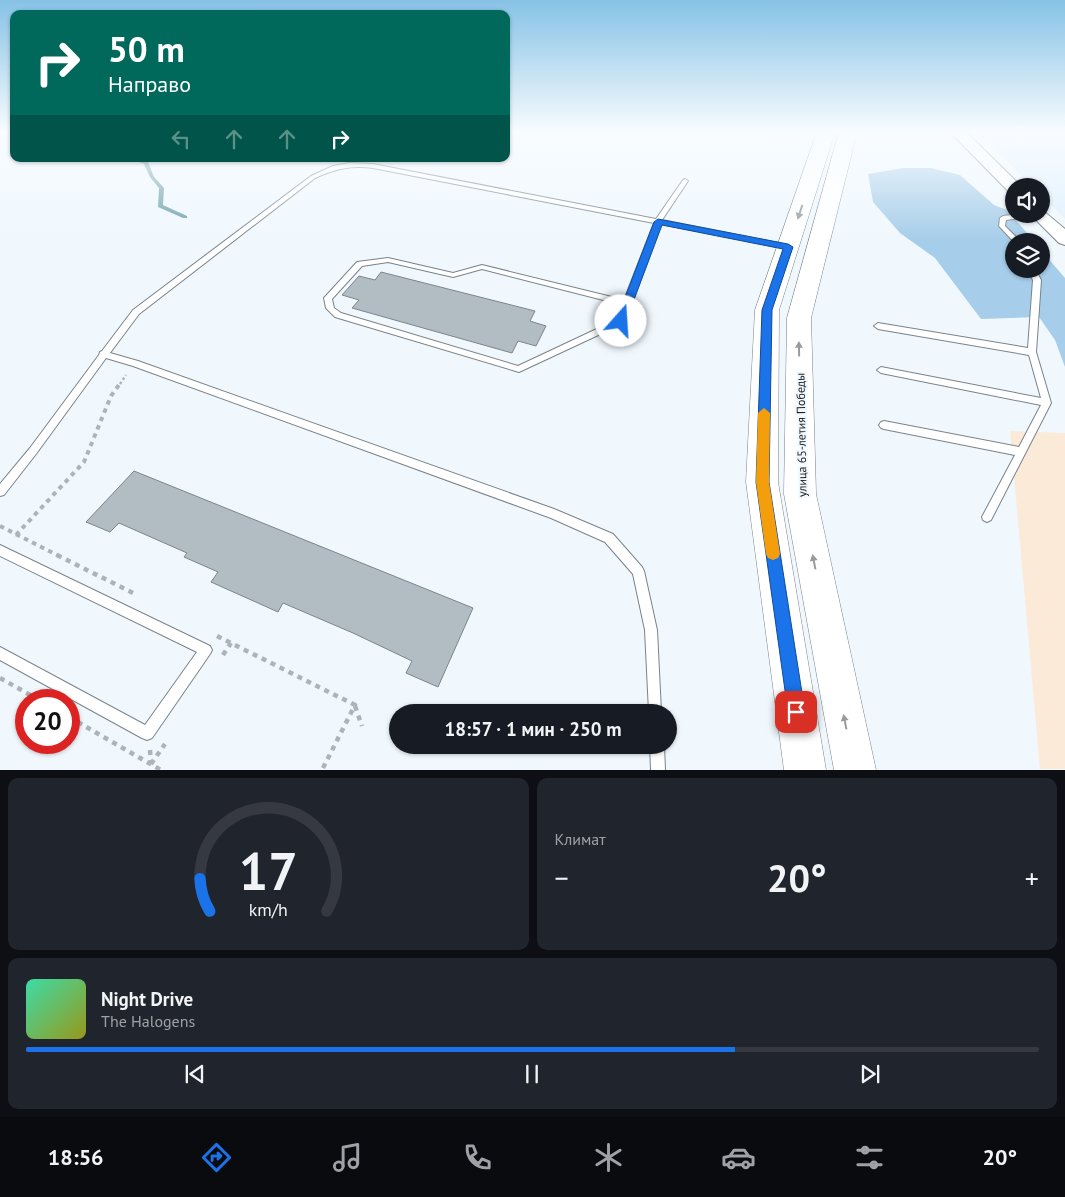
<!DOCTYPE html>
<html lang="ru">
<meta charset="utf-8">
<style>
body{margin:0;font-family:"PT Sans",sans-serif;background:#20242c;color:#f1f3f6;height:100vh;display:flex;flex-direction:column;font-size:19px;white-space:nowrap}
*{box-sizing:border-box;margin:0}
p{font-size:16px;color:#9ea1a6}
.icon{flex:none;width:28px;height:28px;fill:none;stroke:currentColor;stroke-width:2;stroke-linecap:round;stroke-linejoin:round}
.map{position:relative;height:770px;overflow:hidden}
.side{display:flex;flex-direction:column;gap:8px;padding:8px;background:#0d0f14;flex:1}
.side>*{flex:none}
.hud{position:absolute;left:10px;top:10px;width:500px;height:152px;border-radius:10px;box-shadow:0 1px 4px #0004;background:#00695c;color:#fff;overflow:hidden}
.buttons{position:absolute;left:1005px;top:178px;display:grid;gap:10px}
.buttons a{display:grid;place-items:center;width:45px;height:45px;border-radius:50%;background:#171b24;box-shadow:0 1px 4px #0004;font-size:25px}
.speed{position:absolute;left:15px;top:689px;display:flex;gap:10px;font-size:25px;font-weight:700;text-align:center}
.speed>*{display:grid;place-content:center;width:65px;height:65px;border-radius:50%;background:#171b24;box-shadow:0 1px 4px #0004;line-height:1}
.speed .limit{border:8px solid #d22;background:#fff;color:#111}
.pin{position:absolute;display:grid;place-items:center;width:42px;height:42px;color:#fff;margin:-21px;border-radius:10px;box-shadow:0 2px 8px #0006}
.me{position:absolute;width:55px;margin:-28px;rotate:19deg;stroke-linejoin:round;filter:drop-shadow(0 0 4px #0008)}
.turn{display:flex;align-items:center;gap:18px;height:105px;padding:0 15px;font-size:22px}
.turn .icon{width:65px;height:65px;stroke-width:2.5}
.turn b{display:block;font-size:35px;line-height:42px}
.lanes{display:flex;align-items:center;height:48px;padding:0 15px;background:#0003;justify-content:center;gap:25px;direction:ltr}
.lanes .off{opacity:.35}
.big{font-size:38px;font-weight:700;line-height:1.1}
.side .tile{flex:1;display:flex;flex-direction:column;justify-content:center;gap:8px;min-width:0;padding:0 18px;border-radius:10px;background:#20242c}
.side .dial{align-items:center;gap:0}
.dial svg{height:130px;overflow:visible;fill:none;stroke:#363941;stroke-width:7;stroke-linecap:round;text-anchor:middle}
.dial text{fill:#f1f3f6;stroke:none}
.song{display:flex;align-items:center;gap:15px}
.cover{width:60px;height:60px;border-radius:8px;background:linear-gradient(135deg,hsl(160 70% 55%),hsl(60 70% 35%))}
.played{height:5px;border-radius:2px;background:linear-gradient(90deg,#1a73e8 70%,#363941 70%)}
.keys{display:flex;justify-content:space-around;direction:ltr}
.heat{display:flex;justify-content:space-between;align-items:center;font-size:28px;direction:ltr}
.side .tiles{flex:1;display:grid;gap:8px;grid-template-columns:1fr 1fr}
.tile:last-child{grid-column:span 2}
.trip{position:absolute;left:389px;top:704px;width:288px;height:50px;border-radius:25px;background:#171b24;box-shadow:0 1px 4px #0004;font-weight:700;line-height:50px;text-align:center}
.tab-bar{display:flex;height:80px;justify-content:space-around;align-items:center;background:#090b0e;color:#9ea1a6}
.tab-bar .icon{width:35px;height:35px}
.tab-bar .active{color:#1a73e8}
.tab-bar b{font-size:22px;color:#f1f3f6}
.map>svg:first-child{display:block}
.built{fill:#e0f1fe}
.industrial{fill:#fbead8}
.green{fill:#a6cde9}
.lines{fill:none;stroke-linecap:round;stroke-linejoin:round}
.stream{fill:#70a0a9;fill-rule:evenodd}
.building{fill:#b2bcc3;stroke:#7c858c}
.service-casing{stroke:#7a838a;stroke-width:2}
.tertiary-casing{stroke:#7a838a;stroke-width:2}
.primary-casing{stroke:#7a838a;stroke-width:1}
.path-far2{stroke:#adb4b9;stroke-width:2.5;stroke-dasharray:2.5 2.5;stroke-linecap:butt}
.path-far1{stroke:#adb4b9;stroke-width:4;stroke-dasharray:4.5 4.5;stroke-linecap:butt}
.path{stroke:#adb4b9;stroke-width:4.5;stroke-dasharray:5 5;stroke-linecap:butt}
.service{fill:#fff;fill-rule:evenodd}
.tertiary{fill:#fff;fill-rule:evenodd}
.primary{fill:#fff;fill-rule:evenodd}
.oneway{fill:#999b9c}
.route{fill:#1a73e8;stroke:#114b97}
.slow{fill:#f59e0b}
.labels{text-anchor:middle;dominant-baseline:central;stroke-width:4;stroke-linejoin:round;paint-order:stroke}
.street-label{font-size:12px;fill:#1c2023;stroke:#f0f8fe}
</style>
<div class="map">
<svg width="1065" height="770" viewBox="0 0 1065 770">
<rect width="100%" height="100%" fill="#f0f8fe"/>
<!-- built -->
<path class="built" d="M978 132H1065V219L1041 195V186H1032Z"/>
<!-- industrial -->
<path class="industrial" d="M1010 431 1065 433V769H1040Z"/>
<!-- green -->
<path class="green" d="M903 168H931L960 175 994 205 1007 210 1034 241H1014V269H1041V250L1065 278V367L1055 340 1039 317 981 319 935 258 900 233 873 202 868 174Z"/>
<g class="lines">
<!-- stream -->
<path class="stream" d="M133 159H139L148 162 154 177 164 188 163 205 187 216V218H183L158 207 159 188 150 177 144 164 133 160Z"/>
</g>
<!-- building -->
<g class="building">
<path d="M381 272 535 311 530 321 546 326 536 346 518 341 512 353 352 308 359 300 342 295 359 276 375 280Z"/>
<path d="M134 471 473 608 438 687 406 673 412 661 353 633 283 603 278 612 211 582 218 572 184 557 187 553 119 523 110 532 86 522Z"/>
</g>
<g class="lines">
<!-- service casing -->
<g class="service-casing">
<g id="service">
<path d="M349 163 373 164 656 219 683 180 685 179 688 181 662 220 788 245 792 247 788 249 661 224 624 323 519 372 335 317 326 308 324 298 357 262 388 258 453 273 482 265 624 300 654 223 373 168C351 165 335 169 315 178L139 314 110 353 138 361 554 509 613 534 642 567 644 571 657 630 661 712H649L645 630 633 574 605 542 551 518 133 366 106 358 36 454 4 495 0 496V484L30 448 99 355 100 352 102 351 133 310 311 176 333 166ZM388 262 453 277 482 269 623 305 618 319 518 366 341 313 334 308 332 299 362 266Z"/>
<path d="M1019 214H1035L1032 216 1006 220 1005 226 1020 241 1014 242 999 226 1000 218 1003 216Z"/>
<path d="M1027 269H1035L1041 280 1036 352 1051 403 991 520 987 522 983 520 982 517 1015 455 884 429 881 428 879 425 881 422 884 421 1019 447 1041 405 881 373 877 370 881 367 1041 398 1029 355 878 329 874 326 878 323 1028 348 1033 280Z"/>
<path d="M0 545 210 646 212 650 210 654 152 738 147 740 142 738 0 660V647L145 725 197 652 0 556Z"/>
<path d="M650 745H664L665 770H651Z"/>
</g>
</g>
<!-- tertiary casing -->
<g class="tertiary-casing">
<g id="tertiary">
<path d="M950 132H966L1021 186H1014V193L1008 191Z"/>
<path d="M1041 209 1065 229V245L1059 243 1030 214H1041Z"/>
</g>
</g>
<!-- primary casing -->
<g class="primary-casing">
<g id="primary">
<path d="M817 132H835L779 310 778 482 826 770H784L746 482 755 310Z"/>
<path d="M839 132H857L811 318 816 494 876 770H834L784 494 787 318Z"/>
</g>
</g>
<!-- path-far2 -->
<path class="path-far2" d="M120 384 126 375"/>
<!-- path-far1 -->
<g class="path-far1">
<path d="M0 526 59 556"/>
<path d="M16 535 84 462 111 396 121 382"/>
</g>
<!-- path -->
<g class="path">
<path d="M57 555 133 593"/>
<path d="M217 636 355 705 322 770"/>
<path d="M223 655 231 643"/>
<path d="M0 678 39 700"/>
<path d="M355 706 362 726"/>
<path d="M69 717 161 770"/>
<path d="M150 750 151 764"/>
<path d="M151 764 165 744"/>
</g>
<!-- service -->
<use href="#service" class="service"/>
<!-- tertiary -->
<use href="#tertiary" class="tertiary"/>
<!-- primary -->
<use href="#primary" class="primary"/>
</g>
<!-- one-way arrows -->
<defs><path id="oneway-solid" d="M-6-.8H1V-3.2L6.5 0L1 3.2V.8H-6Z" transform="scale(1.25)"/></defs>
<g class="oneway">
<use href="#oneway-solid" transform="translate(800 212) rotate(108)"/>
<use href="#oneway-solid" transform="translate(799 349) rotate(-91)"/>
<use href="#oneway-solid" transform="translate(814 562) rotate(-101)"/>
<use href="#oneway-solid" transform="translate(845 722) rotate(-101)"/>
</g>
<!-- sky -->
<linearGradient id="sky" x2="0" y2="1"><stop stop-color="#86c2e6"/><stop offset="0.55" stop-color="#f8fcff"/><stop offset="1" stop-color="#f8fcff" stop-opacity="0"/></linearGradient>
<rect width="1065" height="240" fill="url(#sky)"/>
<!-- route -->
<path class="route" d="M658 219 788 244 793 247 772 310 769 482 805 712 802 718 796 720 791 718 788 712 756 482 762 310 783 249 662 225 626 321 621 324 617 323 616 321 654 222Z"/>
<!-- slow -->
<path class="slow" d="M764 408 770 413 769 482 780 554 778 558 773 560 768 558 766 554 756 482 758 413Z"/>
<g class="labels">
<!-- street labels -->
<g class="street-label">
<text transform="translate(801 435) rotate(-91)">улица 65-летия Победы</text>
</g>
</g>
</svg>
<div class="buttons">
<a><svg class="icon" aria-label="sound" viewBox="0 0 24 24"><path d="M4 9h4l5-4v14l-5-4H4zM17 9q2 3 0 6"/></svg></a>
<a><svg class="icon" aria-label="layers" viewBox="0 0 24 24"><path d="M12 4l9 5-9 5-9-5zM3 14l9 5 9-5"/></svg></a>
</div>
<div class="speed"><div class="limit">20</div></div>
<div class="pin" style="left:796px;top:712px;background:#d93025"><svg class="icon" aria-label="arrive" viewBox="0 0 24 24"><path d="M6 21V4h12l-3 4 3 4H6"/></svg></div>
<svg class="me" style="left:621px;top:321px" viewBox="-20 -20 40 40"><circle r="19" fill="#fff"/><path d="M0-13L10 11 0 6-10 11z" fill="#1a73e8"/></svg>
<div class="trip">18:57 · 1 мин · 250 m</div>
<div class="hud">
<div class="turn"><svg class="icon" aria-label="right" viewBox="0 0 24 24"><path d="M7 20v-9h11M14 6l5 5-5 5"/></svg><div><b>50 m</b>Направо</div></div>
<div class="lanes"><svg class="icon off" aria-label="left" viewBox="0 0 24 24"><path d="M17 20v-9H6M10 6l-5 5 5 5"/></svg><svg class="icon off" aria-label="ahead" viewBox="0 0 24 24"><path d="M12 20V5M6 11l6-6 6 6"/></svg><svg class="icon off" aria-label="ahead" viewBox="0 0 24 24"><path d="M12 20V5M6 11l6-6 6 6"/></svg><svg class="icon" aria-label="right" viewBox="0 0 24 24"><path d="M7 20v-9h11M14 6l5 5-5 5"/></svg></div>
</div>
</div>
<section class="side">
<div class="tiles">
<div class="tile dial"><svg viewBox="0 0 100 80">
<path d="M14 69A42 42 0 1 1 86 69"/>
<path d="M14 69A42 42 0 0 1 8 49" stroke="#1a73e8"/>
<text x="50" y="56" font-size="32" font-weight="700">17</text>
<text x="50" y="72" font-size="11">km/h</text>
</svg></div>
<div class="tile"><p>Климат</p>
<div class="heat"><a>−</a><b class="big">20°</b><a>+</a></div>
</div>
<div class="tile">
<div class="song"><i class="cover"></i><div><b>Night Drive</b><p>The Halogens</p></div></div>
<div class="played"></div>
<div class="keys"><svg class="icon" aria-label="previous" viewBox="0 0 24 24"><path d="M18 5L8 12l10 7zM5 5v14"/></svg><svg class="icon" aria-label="pause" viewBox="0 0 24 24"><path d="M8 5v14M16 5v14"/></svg><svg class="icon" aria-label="next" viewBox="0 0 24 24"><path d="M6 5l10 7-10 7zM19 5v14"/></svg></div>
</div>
</div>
</section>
<nav class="tab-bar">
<b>18:56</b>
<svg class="icon active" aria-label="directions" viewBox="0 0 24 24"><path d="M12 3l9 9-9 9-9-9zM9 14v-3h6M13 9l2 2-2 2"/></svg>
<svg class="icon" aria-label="music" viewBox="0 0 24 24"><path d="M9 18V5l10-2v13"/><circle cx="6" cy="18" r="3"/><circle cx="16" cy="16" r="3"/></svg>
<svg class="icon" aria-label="phone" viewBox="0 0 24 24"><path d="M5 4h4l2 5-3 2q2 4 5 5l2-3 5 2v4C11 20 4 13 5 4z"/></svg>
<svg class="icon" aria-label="climate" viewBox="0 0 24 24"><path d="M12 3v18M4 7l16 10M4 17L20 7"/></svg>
<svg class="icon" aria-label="car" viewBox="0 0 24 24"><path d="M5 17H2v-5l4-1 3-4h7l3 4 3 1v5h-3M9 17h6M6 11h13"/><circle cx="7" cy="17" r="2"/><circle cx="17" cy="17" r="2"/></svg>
<svg class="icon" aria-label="filters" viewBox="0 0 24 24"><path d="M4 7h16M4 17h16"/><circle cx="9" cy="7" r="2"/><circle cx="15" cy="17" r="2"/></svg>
<b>20°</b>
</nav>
